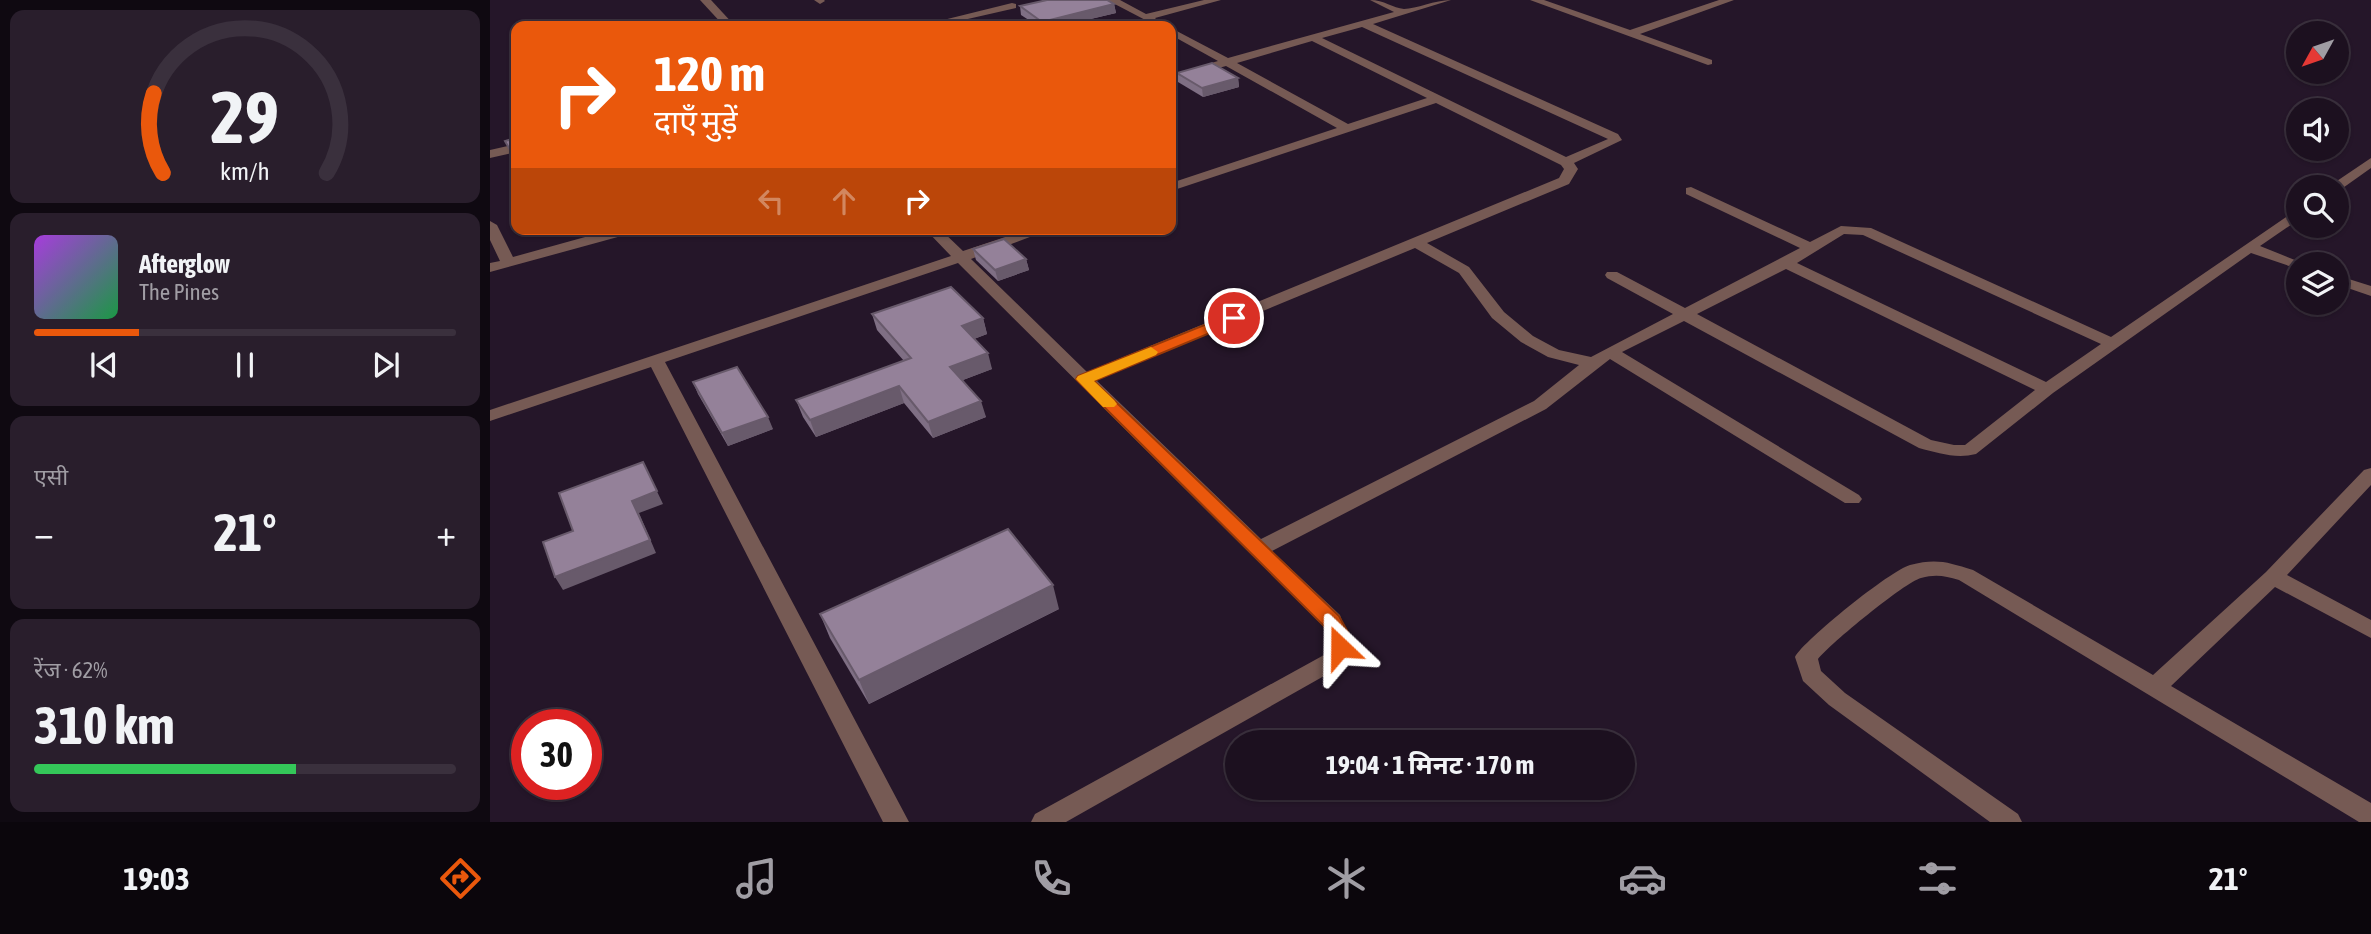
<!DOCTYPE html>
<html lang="hi">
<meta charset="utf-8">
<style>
body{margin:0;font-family:"Asap Condensed","Noto Sans Devanagari",sans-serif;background:#291e2c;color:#f1f3f6;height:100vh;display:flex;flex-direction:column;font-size:26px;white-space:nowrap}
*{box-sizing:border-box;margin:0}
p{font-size:23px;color:#a09da4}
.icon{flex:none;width:38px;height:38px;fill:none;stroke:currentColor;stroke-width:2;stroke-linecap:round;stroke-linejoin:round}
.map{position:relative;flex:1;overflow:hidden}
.drawer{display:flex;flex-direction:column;gap:10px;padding:10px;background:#0f0911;width:490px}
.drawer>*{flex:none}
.hud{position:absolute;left:21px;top:21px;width:665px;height:214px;border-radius:14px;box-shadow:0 2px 5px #0004,0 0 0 2px #3a303d;background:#ea580c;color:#fff;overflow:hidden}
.needle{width:46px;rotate:230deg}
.buttons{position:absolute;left:1796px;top:21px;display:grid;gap:14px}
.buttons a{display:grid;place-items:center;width:63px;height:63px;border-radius:50%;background:#1c101f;box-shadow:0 2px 5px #0004,0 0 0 2px #3a303d;font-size:35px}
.speed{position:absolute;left:21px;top:709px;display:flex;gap:14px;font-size:35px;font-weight:700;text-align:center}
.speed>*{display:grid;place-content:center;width:91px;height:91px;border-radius:50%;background:#1c101f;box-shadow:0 2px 5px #0004,0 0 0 2px #3a303d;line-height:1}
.speed .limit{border:10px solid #d22;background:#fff;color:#111}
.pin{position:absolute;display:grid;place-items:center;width:60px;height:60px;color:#fff;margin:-30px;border:4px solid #fff;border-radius:50%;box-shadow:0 2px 7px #0007}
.me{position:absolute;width:77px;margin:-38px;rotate:337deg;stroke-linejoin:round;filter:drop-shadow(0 0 5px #0008)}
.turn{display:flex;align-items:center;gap:24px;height:147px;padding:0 28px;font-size:32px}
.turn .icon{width:91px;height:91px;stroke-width:2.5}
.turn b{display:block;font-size:49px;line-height:60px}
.lanes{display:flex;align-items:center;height:66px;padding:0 28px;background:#0003;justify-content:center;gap:35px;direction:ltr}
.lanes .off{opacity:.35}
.big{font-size:52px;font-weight:700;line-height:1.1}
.drawer .widget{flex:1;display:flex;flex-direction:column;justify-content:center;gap:10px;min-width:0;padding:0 24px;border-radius:14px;background:#291e2c}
.drawer .dial{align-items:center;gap:0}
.dial svg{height:182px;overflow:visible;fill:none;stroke:#3a303d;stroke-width:7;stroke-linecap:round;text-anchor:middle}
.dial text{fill:#f1f3f6;stroke:none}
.song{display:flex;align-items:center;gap:21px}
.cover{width:84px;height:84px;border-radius:10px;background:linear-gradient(135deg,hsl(280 70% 55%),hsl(140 70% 35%))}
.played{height:7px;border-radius:4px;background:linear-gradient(90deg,#ea580c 25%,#3a303d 25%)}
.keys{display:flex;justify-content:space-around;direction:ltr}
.heat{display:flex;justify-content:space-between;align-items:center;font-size:38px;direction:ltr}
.charge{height:10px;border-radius:5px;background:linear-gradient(90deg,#34c759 62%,#3a303d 0)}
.trip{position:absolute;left:735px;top:730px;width:410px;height:70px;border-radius:35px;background:#1c101f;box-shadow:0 2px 5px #0004,0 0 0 2px #3a303d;font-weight:700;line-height:70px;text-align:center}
.tabs{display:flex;height:112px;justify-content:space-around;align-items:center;background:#0b060c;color:#a09da4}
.tabs .icon{width:49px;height:49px}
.tabs .selected{color:#ea580c}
.tabs b{font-size:32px;color:#f1f3f6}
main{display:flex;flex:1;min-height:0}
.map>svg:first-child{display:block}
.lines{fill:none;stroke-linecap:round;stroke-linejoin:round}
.minor{fill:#765a54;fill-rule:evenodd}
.wall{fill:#7f6f84}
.shaded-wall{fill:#685a6b}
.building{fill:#948199;stroke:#685a6b;stroke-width:2}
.route{fill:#ea580c;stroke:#983908;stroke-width:2}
.slow{fill:#f59e0b}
</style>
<main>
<section class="drawer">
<div class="widget dial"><svg viewBox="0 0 100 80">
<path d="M14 69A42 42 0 1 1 86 69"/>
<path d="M14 69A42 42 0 0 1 10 34" stroke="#ea580c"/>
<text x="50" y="56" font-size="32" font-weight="700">29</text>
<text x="50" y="72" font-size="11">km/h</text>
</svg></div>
<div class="widget">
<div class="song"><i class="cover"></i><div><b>Afterglow</b><p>The Pines</p></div></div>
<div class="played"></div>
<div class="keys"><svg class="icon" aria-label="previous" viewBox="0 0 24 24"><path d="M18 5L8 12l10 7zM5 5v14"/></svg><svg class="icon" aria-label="pause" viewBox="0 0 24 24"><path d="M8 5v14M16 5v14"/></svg><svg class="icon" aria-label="next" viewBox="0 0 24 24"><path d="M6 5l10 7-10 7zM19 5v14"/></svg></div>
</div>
<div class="widget"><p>एसी</p>
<div class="heat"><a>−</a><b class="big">21°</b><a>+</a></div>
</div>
<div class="widget"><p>रेंज · 62%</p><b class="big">310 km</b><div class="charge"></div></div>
</section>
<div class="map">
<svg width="1881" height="822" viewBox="0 0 1881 822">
<rect width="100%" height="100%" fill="#251629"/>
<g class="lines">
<!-- minor -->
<g class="minor">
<path d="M210 0H221L245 26H234Z"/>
<path d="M324 0H334L335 1 330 4Z"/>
<path d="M617 0H630L656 14 714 0H731L665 18 668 21 663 24Z"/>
<path d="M880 0C894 0 903 8 914 9 926 9 945 0 961 0L883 24 1128 134 1132 140 1084 163 1088 169 1079 184 937 243 979 267 1014 312 1043 336 1069 350 1101 357 1183 314 1117 278 1115 275 1117 272H1127L1195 308 1310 248 1196 194V188L1201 187 1320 242 1351 226 1381 228 1621 337 1808 209V220L1770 246 1815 264H1808V269L1761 253 1563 393 1486 454C1466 459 1448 453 1429 448L1194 321 1132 352 1369 495 1372 499 1369 503H1355L1120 359 1056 409 782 551 850 615 859 641 850 667 576 822H541L545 814 834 655 837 641 833 626 468 263 175 362 419 822H393L161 367 0 421V410L461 256 435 229H450L473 251 539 229H561L481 259 597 372 1069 178 1074 169 1071 165 946 103 681 191V183L847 128 736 66 681 81V75L728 61 681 35V28L738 58 904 12ZM872 27 1118 139 1076 157 832 38ZM822 41 937 98 858 124 747 63ZM1354 234 1373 235 1611 344 1556 382 1307 263ZM925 248 969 273 1002 318 1031 342 1058 357 1089 365 1044 401 771 539 606 380ZM1296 269 1545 390 1475 445H1464L1441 440 1207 314Z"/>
<path d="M1040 0H1054L1140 30 1229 0H1244L1150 34 1222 60V64L1218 65Z"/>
<path d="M522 3 526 4V8L447 26H429Z"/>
<path d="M26 144V152L0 158V150Z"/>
<path d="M1881 158V168L1850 190 1838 187Z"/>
<path d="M0 221 7 225 23 257 124 229H148L146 232 0 272V263L10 261 0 240Z"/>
<path d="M1846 275 1881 286V296L1846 284Z"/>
<path d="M1881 468V485L1797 575 1881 620V638L1785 587 1681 686 1881 803V822H1869L1469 580C1455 576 1446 574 1431 578 1415 582 1340 644 1328 659L1331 671 1355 693 1528 814 1532 822H1500L1339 705 1313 681 1305 657C1314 640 1401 570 1420 565 1446 558 1458 562 1483 570L1663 675 1776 572 1874 470Z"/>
</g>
</g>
<!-- wall -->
<g class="wall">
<path d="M624 4 626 13 571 26H548L531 15 530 6Z"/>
<path d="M687 73 748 78 749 87 713 97 688 82Z"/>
<path d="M483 249 536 259 539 270 508 281 486 260Z"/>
<path d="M382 314 493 318 497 334 484 339 502 369 473 380 496 417 443 438 414 403 326 437 313 417 306 400 414 361 387 330Z"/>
<path d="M203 382 283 429 238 446 208 394Z"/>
<path d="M569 609 379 704 340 638 330 614Z"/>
</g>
<!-- shaded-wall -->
<g class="shaded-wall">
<path d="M624 4 626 13 571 26H553L552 22Z"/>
<path d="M748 78 749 87 713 97 712 88Z"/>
<path d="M536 259 539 270 508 281 505 270Z"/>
<path d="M493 318 497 334 476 342 472 326Z"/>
<path d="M498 353 502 369 465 383 460 367Z"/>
<path d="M409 386 414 403 326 437 320 420Z"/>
<path d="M491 401 496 417 443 438 438 422Z"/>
<path d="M278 417 283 429 238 446 232 433Z"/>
<path d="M153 462 173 504 149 513 166 553 73 590 65 577 142 501Z"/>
<path d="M563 585 569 609 379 704 369 680Z"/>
</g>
<!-- building -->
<g class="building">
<path d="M557 0H617L624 4 552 22 530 6Z"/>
<path d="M722 63 748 78 712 88 687 73Z"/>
<path d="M26 138V160L15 141Z"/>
<path d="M514 239 536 259 505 270 483 249Z"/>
<path d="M461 287 493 318 472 326 498 353 460 367 491 401 438 422 409 386 320 420 306 400 421 358 382 314Z"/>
<path d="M247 367 278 417 232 433 203 382Z"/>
<path d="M153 462 167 491 142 501 160 540 65 577 53 542 83 531 69 493Z"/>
<path d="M518 529 563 585 369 680 330 614Z"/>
</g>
<!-- route -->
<path class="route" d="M744 313 749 315 751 318 749 321 604 381 849 616 860 636 857 652 850 654 843 652 840 636 834 626 586 379 588 376Z"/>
<!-- slow -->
<path class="slow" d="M661 347 668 352 666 355 604 381 624 400 627 404 624 407H613L586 379 588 376Z"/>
</svg>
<div class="buttons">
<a><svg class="needle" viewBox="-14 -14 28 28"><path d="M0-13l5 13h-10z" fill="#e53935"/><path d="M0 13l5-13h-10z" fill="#a09da4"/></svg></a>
<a><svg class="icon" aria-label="sound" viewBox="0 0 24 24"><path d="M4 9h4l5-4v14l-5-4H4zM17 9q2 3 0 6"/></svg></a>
<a><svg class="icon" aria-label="search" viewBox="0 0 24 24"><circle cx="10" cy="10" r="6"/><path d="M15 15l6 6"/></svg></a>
<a><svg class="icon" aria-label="layers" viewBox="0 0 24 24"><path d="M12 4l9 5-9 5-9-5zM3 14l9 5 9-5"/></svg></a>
</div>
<div class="speed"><div class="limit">30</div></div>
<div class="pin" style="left:744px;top:318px;background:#d93025"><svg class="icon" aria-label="arrive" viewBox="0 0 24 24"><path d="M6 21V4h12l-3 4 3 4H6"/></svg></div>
<svg class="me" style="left:850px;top:647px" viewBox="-20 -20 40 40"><path d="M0-17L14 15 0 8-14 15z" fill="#ea580c" stroke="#fff" stroke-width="4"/></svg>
<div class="trip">19:04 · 1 मिनट · 170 m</div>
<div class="hud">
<div class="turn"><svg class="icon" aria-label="right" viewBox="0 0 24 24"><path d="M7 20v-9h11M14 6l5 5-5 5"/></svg><div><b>120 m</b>दाएँ मुड़ें</div></div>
<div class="lanes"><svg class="icon off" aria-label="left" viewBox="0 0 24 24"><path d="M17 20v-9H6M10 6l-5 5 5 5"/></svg><svg class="icon off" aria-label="ahead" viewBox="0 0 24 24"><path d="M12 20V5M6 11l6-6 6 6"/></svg><svg class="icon" aria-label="right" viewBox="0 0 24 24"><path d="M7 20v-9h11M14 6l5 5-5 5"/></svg></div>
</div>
</div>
</main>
<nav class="tabs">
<b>19:03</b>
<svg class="icon selected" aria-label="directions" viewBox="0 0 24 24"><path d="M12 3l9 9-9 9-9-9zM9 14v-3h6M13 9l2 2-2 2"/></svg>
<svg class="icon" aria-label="music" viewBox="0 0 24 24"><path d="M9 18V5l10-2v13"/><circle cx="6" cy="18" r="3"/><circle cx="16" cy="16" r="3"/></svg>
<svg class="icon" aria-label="phone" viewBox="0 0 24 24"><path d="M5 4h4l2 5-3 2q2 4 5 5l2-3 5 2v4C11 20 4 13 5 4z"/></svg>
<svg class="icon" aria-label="climate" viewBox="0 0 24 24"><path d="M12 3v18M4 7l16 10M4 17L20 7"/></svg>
<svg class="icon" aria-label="car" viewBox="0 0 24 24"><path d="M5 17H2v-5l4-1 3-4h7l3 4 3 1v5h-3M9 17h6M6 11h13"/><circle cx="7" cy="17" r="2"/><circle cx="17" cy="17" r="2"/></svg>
<svg class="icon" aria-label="filters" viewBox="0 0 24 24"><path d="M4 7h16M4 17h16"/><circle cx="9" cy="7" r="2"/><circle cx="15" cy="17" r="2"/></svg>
<b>21°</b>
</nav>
